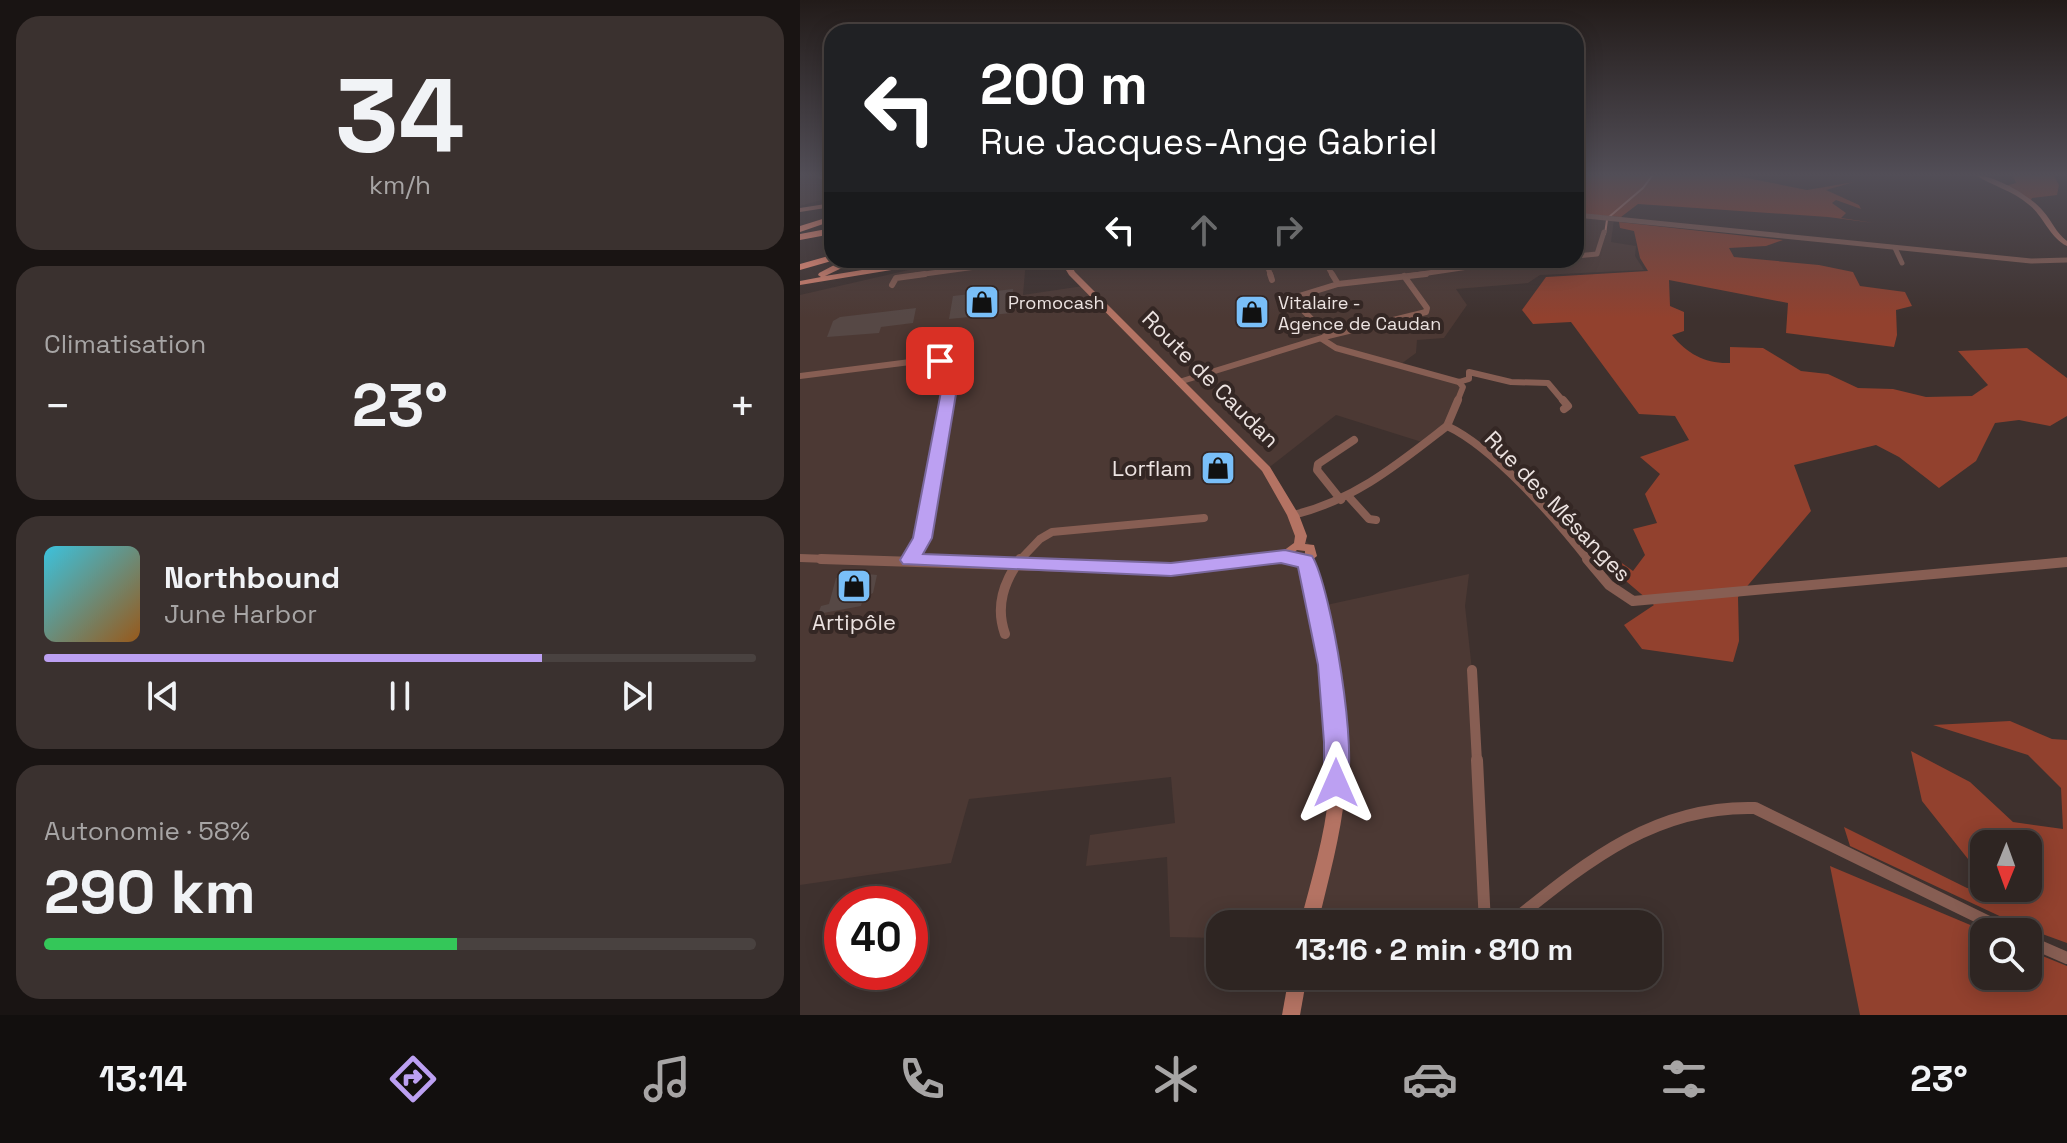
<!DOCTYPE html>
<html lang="fr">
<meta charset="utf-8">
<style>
body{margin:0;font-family:"Space Grotesk",sans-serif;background:#3a312f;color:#f1f3f6;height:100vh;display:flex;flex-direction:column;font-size:30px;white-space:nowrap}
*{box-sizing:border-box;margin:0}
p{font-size:26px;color:#a7a5a5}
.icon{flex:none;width:44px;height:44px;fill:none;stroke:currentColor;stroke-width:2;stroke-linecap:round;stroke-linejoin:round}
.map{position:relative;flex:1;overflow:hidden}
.side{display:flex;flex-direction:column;gap:16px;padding:16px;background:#191413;width:800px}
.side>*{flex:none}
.guide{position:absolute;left:24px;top:24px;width:760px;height:244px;border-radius:24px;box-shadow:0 4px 20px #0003,0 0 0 2px #494240;background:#202124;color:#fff;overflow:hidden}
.needle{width:52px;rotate:181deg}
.controls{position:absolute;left:1170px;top:830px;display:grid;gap:16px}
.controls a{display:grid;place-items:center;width:72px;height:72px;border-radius:16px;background:#2e2522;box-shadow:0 4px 20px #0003,0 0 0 2px #494240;font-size:40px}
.speed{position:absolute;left:24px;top:886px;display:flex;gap:16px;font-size:40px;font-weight:700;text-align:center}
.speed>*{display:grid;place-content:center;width:104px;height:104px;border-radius:50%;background:#2e2522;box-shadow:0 4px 20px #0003,0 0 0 2px #494240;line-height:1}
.speed .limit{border:12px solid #d22;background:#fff;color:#111}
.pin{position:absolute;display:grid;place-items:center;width:68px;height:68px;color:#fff;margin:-34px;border-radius:16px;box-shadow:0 4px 12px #0006}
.me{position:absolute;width:88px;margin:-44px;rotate:0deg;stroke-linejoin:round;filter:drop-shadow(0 0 6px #0008)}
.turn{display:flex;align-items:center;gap:28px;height:168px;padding:0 24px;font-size:36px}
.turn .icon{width:104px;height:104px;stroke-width:2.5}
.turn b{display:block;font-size:56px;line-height:68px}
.lanes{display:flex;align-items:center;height:76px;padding:0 24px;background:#0003;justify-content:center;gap:40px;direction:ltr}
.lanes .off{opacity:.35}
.big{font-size:60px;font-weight:800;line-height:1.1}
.side .widget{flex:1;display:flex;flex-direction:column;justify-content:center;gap:12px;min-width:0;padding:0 28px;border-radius:24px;background:#3a312f}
.side .dial{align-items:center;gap:0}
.dial b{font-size:104px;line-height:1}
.song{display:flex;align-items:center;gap:24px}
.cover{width:96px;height:96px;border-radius:12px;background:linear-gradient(135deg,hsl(190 70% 55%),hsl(30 70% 35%))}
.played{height:8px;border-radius:4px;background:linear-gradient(90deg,#bca0f2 70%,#494240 70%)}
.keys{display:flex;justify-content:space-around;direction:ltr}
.heat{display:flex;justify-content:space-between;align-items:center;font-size:44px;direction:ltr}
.charge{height:12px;border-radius:6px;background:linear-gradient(90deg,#34c759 58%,#494240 0)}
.trip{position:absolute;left:406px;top:910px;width:456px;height:80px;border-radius:24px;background:#2e2522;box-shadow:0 4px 20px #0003,0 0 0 2px #494240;font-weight:800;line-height:80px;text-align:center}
.tabs{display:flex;height:128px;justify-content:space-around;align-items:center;background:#120f0e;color:#a7a5a5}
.tabs .icon{width:56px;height:56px}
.tabs .selected{color:#bca0f2}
.tabs b{font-size:36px;color:#f1f3f6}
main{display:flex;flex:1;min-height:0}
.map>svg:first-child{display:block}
.built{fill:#4c3934}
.green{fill:#92412e}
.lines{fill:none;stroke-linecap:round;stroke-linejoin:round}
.stream{stroke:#c68272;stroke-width:2}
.building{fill:#564845}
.street-far4{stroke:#875e53;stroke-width:5}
.street-far3{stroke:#875e53;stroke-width:6}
.street-far2{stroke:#875e53;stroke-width:8}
.street-far1{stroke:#875e53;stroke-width:10}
.street{stroke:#875e53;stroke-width:12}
.secondary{fill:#b47363;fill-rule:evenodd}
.primary{fill:#d6836f;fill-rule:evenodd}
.highway{fill:#f69179;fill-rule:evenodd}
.route{fill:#bca0f2;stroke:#7a689d;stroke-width:2}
.labels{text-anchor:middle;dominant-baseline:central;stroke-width:8;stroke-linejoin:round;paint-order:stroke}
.far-poi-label{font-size:18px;fill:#ece3e1;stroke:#342724;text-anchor:start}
.street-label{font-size:22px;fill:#ece3e1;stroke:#342724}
.poi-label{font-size:22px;fill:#ece3e1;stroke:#342724;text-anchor:end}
</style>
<main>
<section class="side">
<div class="widget dial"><b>34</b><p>km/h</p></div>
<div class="widget"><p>Climatisation</p>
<div class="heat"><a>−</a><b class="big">23°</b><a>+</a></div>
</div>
<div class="widget">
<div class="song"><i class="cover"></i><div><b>Northbound</b><p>June Harbor</p></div></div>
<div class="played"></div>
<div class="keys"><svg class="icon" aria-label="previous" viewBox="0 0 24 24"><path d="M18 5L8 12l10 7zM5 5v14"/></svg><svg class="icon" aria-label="pause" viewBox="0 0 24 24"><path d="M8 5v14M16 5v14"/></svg><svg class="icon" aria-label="next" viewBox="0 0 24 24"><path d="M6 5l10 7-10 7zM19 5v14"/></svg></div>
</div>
<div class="widget"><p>Autonomie · 58%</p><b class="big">290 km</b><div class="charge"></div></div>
</section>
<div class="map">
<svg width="1267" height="1015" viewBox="0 0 1267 1015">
<rect width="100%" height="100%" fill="#3e312e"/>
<!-- built -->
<g class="built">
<path d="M0 176H32V197L0 206Z"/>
<path d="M776 215 814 219 811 242 836 246 835 256 844 270 740 275 728 283 656 289 667 305 644 338 617 340 616 353 601 364 645 376 663 387 647 426 625 443 536 415 467 469 501 536 515 550 512 582 517 607 669 574 665 606 672 670 685 924H420V938L370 937 367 857 286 866 290 835 375 823 371 777 169 799 151 863 0 885V295L152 260H226L223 295 283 286 266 260H524L530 270 608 260H776Z"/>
</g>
<!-- green -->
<g class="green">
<path d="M776 176H937L1007 190 1054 182 1026 190 1059 205 1061 209 1036 200 1032 203 1046 213 1041 218 1074 223 1028 217 838 204 821 217 779 214 776 210Z"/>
<path d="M1213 176H1254L1259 185 1257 195 1232 198 1230 202 1202 187 1216 183Z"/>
<path d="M819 222 983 240 966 246 929 248 934 257 1019 265 1053 272 1060 286 1105 292 1112 306 1096 310 1097 335 1094 347 986 333 988 303 869 280 870 306 884 312V331L872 335C887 354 906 364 930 363V347L963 348 1001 371 1028 374 1058 388 1093 389 1126 397 1172 396 1188 385 1158 351 1227 348 1267 378V416L1250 426 1219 420 1195 423 1176 461 1139 488 1099 457 1076 445 994 465 1011 511 938 597 939 641 933 662 842 649 824 625 854 605 765 529 770 526 833 571 845 555 833 529 857 523 845 494 860 474 840 457 889 440 875 416 839 414 771 322 733 324 722 310 746 277 848 271 840 258 834 231 820 228Z"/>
<path d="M1210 721 1252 739 1267 740V943L1223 927 1050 846 1044 827 1167 888 1208 894 1202 888H1228V844H1184V872L1168 859 1122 801 1111 751 1170 782 1213 822 1263 829 1261 788 1228 755 1133 725Z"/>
<path d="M1030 866 1187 932H1184V976H1228V950L1267 966V1015H1060Z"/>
</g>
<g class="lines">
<!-- stream -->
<g class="stream">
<path d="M809 217 843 188 852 176"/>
<path d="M805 234 807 220"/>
</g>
</g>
<!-- building -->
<g class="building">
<path d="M213 289 212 313 149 319 153 296Z"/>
<path d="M116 308 113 323 81 327 79 333 27 337 33 321 40 317Z"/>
<path d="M48 572 77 575 73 593 63 598 61 606 18 614 21 606 29 604 36 578Z"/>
</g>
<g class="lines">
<!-- street-far4 -->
<g class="street-far4">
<path d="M20 176 32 179"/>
<path d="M776 215 1231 261 1267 260"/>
<path d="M1095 248 1102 263"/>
<path d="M776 256 797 254 804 232"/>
<path d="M465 260 471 276"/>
<path d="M524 260 533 276"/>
<path d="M110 276 226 260"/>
<path d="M608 276 715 260"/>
</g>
<!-- street-far3 -->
<g class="street-far3">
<path d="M470 274 472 280"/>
<path d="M538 284 626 274"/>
<path d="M92 285 96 278 125 274"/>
<path d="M528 336 626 312 627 308 604 276"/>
<path d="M522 339 536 348 659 382"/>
<path d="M0 376 126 360 140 361 152 368 146 402"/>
<path d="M379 382 528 336 496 303 499 296 538 284 532 274"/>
<path d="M659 382 669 379V372L711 382 748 383 764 402"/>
<path d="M657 402 663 387 659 382"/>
</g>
<!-- street-far2 -->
<g class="street-far2">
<path d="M763 400 768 406 764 409"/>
<path d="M647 426 658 400"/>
<path d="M549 497 569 519 576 520"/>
<path d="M541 500 517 470 518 464 554 440"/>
<path d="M493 515C555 500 598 464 647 426 694 448 756 519 789 561"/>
<path d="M0 558 83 561"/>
<path d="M110 560 123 538 147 400"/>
<path d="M219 561 240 539 252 532 404 518"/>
<path d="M447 561 485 556"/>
</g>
<!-- street-far1 -->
<g class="street-far1">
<path d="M21 559 371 570 463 559"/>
<path d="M787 559 809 585 833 601 1267 562"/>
<path d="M205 634C195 606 204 582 220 559"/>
<path d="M672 670 677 762"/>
</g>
<!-- street -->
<g class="street">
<path d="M677 760 685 924"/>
<path d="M709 924C784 864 853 805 955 808L1209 932"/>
<path d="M1228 941 1267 958"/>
</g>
<!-- secondary -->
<g class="secondary">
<path d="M1177 176C1195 175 1232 197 1243 211 1252 221 1256 233 1267 241V246C1249 237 1244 216 1228 204 1213 191 1193 186 1177 176Z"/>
<path d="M32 203V207L0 212V208Z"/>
<path d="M260 260H268L275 272 470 467 499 515 507 536 505 544 514 545 517 556 511 561 516 571C530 643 550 717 545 791 541 836 528 880 518 924H500C511 880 525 837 529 791 536 718 517 643 504 571L502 566 485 563 479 554 494 543 495 536 487 515 462 471 269 275ZM497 550 505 551V555L499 558 493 557 491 555Z"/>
<path d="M489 976H507L500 1015H482Z"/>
</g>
<!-- primary -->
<path class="primary" d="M50 260H65L46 266 25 276 93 265 70 260H90L98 263 96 265 126 260H144L140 262 0 285V281L21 277 18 275 19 273 40 262Z"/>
<!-- highway -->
<g class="highway">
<path d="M32 216V221L0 232V226Z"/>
<path d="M32 228V234L0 240V234Z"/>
<path d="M32 255V260H35L0 270V264Z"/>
</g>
</g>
<!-- sky -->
<linearGradient id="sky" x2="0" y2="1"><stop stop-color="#221b19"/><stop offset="0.55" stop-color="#524e57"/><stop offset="1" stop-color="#524e57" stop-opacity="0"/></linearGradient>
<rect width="1267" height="318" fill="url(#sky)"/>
<!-- route -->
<path class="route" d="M140 356 157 365 159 376 132 538 123 554 371 563 485 550 512 556C531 586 560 760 545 790L536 793 527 790 524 783V742L518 665 498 567 481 563 371 576 103 564 100 560 113 538 144 376V370L133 361Z"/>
<!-- icons -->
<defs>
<g id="shop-square" transform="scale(1.8)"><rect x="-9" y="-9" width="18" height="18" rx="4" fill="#79bff8" stroke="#342724"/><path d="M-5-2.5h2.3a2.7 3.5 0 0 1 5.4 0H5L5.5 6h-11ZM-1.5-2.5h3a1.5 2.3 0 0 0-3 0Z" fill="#111"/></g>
</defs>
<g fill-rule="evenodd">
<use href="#shop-square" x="182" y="302"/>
<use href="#shop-square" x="452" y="312"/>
<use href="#shop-square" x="418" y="468"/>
<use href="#shop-square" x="54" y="586"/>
</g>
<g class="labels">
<!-- far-poi labels -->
<g class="far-poi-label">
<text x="208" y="302">Promocash</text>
<text x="478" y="302">Vitalaire -<tspan x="478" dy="21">Agence de Caudan</tspan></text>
</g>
<!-- street labels -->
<g class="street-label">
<text transform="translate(411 379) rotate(45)">Route de Caudan</text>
<text transform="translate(758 506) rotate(46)">Rue des Mésanges</text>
</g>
<!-- poi labels -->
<g class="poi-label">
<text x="392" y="468">Lorflam</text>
<text x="54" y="622" text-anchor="middle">Artipôle</text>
</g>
</g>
</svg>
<div class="controls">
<a><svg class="needle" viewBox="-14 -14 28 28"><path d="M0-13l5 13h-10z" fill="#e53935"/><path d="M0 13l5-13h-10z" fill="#a7a5a5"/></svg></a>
<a><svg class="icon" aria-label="search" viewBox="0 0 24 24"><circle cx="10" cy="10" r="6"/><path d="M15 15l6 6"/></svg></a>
</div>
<div class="speed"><div class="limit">40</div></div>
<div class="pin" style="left:140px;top:361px;background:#d93025"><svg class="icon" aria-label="arrive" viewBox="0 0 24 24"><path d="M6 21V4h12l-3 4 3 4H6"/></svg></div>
<svg class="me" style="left:536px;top:783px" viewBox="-20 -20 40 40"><path d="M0-17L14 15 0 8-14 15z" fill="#bca0f2" stroke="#fff" stroke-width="4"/></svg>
<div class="trip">13:16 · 2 min · 810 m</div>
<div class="guide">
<div class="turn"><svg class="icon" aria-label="left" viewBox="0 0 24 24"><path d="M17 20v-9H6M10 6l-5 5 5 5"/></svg><div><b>200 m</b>Rue Jacques-Ange Gabriel</div></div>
<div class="lanes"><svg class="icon" aria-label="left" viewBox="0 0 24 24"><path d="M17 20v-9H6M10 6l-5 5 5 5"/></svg><svg class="icon off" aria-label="ahead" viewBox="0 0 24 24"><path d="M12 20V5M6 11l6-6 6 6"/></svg><svg class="icon off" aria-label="right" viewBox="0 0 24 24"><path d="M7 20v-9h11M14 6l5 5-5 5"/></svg></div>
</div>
</div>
</main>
<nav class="tabs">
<b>13:14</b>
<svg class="icon selected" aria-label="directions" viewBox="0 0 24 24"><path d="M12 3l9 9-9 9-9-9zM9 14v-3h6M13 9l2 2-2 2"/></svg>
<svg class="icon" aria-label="music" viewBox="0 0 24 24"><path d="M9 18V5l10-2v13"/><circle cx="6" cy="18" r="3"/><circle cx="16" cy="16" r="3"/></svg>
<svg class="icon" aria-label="phone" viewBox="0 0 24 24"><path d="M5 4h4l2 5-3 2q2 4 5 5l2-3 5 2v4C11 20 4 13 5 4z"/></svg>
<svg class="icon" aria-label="climate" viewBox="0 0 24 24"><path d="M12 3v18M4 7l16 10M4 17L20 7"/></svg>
<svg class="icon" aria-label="car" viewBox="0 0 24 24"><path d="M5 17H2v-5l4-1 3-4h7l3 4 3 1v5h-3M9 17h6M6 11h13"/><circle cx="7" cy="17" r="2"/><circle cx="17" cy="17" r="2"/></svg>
<svg class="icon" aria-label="filters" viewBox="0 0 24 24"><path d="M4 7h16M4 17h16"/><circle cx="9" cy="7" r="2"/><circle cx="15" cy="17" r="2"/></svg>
<b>23°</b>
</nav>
